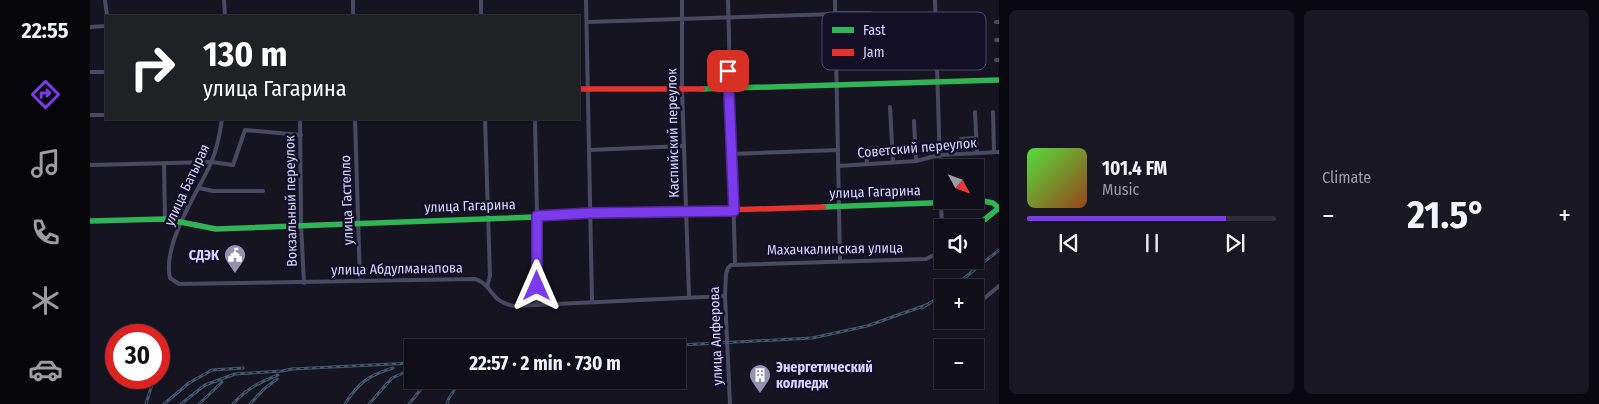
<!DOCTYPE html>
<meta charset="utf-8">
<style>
body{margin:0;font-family:"Fira Sans Condensed",sans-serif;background:#191822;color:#f1f3f6;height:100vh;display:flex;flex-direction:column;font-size:19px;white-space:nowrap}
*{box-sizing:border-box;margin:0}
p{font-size:16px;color:#9c9ca2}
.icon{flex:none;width:28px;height:28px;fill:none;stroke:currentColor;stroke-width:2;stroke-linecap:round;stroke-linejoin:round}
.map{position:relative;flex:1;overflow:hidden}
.panel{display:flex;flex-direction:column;gap:10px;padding:10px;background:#09080e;width:600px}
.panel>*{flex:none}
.hud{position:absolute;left:15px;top:15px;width:475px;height:105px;border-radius:0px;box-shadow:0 1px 4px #0004,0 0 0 1px #302f38;background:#202124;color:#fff;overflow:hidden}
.needle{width:32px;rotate:131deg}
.controls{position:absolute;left:844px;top:159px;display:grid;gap:10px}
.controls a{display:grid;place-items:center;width:50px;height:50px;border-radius:0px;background:#100f19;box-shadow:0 1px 4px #0004,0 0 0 1px #302f38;font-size:25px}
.speed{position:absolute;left:15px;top:324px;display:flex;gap:10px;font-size:25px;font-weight:700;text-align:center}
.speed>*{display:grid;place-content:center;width:65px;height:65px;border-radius:50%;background:#100f19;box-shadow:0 1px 4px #0004,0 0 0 1px #302f38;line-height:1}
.speed .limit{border:8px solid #d22;background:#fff;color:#111}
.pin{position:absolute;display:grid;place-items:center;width:42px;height:42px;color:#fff;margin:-21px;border-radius:10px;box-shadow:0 2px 8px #0006}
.me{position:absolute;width:55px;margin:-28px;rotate:0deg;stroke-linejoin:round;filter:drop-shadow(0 0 4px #0008)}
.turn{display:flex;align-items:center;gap:18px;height:105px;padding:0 15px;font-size:22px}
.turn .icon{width:65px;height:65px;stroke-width:2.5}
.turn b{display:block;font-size:35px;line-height:42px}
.big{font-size:38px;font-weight:700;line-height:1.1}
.panel .card{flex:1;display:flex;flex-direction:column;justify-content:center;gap:8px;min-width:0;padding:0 18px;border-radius:8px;background:#191822}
.song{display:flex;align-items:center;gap:15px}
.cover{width:60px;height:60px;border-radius:8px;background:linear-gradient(135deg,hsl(110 70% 55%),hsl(20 70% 35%))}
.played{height:5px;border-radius:2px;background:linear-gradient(90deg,#7c3aed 80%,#302f38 80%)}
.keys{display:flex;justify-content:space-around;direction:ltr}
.heat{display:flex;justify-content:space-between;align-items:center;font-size:28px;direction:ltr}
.panel .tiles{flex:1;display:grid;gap:10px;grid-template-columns:repeat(2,1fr)}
.trip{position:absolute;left:314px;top:339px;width:282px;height:50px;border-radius:0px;background:#100f19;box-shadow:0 1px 4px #0004,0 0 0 1px #302f38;font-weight:700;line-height:50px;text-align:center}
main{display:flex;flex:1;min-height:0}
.tabs{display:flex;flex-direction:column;width:90px;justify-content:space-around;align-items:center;background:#06060a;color:#9c9ca2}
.tabs .icon{width:35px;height:35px}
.tabs .on{color:#7c3aed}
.tabs b{font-size:22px;color:#f1f3f6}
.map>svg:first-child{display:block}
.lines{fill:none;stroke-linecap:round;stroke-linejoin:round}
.street{stroke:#4a4962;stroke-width:4}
.fast{stroke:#30b455;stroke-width:5.5}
.jam{stroke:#e5322d;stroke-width:5.5}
.rail-casing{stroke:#43596b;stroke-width:3}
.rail{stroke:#130f26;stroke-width:1;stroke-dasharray:4;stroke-linecap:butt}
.route-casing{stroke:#51269a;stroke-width:12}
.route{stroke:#7c3aed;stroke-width:9}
.labels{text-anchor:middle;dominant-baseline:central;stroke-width:5;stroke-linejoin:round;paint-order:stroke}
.street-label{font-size:14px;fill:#d9d4ff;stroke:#130f26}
.poi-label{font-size:14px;font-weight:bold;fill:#d9d4ff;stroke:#130f26;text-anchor:end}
.key{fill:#130f26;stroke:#4e4a67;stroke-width:1}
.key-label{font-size:14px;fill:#d9d4ff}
</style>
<main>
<nav class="tabs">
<b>22:55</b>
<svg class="icon on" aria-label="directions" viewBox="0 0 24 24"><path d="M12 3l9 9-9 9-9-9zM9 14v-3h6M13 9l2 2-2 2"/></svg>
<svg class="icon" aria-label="music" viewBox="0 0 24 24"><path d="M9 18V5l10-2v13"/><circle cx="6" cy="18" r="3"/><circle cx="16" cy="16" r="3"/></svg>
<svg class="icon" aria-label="phone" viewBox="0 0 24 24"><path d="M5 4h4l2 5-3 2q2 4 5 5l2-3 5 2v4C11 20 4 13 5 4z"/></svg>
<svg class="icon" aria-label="climate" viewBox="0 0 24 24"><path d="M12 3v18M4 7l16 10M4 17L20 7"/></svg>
<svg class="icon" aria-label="car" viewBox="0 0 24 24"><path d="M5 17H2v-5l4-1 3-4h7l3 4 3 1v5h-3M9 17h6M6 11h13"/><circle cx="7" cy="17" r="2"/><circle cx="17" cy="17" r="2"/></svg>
</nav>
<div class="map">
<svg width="909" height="404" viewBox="0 0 909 404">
<rect width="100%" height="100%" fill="#161421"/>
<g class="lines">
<!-- street -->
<g class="street">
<path d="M15 0 17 16"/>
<path d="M134 0 135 16"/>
<path d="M391 0V16"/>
<path d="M496 0 502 301"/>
<path d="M592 0V89L599 296"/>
<path d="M638 0 645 264"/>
<path d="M745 0 750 261"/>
<path d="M845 0 852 232"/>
<path d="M745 13H780"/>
<path d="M263 16V0"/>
<path d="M497 22 745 14"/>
<path d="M906 22H909"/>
<path d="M0 27 16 26"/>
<path d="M906 40H909"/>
<path d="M746 41H768L774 46 775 54 805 53V58H846"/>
<path d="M805 53V33"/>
<path d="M906 60H909"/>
<path d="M0 72H16"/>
<path d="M800 107 803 162"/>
<path d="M885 112 887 153"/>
<path d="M903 112 904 152"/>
<path d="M0 115H16"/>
<path d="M132 119C130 134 127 149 121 163 107 194 72 244 80 278L89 284 385 279C404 285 398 301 424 306L635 296"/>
<path d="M210 119 211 224 214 283"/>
<path d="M265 119 270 281"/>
<path d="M395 119 400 276 397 287"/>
<path d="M445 119 447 216V304"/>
<path d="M824 121 826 161"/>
<path d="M871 139 885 138"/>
<path d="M499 150 594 146"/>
<path d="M641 154 748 150"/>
<path d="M74 164 75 219"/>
<path d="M777 164 776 149 802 147"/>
<path d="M0 165 122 162 143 165 155 130 211 135"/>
<path d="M748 166 826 161 850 155 909 152"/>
<path d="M109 188 123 191H173"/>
<path d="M890 302 909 286"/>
<path d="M640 404 635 296 636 274 638 268 641 265 836 259 852 251"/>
</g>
<!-- fast -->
<g class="fast">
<path d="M612 89 909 80"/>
<path d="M733 207 893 201 903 203 909 208 884 228"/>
<path d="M0 221 75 219 126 229 605 211"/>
</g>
<!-- jam -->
<g class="jam">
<path d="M489 89H612"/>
<path d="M605 211 733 207"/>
</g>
<!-- rail casing -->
<g class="rail-casing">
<g id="rail">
<path d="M862 288 909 250"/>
<path d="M832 308 852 295"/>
<path d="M535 348 722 338 777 326 839 304"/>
<path d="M56 404 64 378"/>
<path d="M74 404 99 383 122 370 153 368"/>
<path d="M91 404 115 385 145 374 192 371 202 369 322 363"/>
<path d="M109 404 132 382"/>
<path d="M143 404C156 389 170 382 188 375"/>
<path d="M160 404 174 389 187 379"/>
<path d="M255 404C268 383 279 375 303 368"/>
<path d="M279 404 302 378 322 369"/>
<path d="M319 404 332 388 343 380"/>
<path d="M357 404 359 398 371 380"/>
</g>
</g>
<!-- rail -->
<use href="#rail" class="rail"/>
</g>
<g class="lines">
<!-- route casing -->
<g class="route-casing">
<path id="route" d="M447 286V216L501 213 644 211 638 71"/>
</g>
<!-- route -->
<use href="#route" class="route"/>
</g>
<!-- icons -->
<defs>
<g id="civic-pin" transform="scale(1.125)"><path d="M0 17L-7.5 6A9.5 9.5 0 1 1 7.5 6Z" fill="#9591b1" stroke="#130f26"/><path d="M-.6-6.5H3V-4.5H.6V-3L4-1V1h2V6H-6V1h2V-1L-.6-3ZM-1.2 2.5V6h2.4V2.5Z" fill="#fff"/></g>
<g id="building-pin" transform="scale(1.125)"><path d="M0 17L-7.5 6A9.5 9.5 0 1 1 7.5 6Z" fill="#9591b1" stroke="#130f26"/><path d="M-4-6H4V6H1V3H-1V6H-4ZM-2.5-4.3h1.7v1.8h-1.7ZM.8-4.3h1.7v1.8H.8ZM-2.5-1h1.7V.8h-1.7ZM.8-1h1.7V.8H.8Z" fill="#fff"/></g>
</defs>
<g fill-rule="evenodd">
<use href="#civic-pin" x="145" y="255"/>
<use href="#building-pin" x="670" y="375"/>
</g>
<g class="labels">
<!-- street labels -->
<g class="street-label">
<text transform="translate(583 133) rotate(-91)">Каспийский переулок</text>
<text transform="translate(827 148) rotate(-5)">Советский переулок</text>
<text transform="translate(97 185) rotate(-65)">улица Батырая</text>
<text transform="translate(785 192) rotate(-2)">улица Гагарина</text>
<text transform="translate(257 200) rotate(-92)">улица Гастелло</text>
<text transform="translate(201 201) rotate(-91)">Вокзальный переулок</text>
<text transform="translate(380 206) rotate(-2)">улица Гагарина</text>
<text transform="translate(745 249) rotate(-1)">Махачкалинская улица</text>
<text transform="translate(307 269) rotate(-1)">улица Абдулманапова</text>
<text transform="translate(626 336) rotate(-92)">улица Алферова</text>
</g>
<!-- poi labels -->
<g class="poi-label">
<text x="129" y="255">СДЭК</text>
<text x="686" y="367" text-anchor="start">Энергетический<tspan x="686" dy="16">колледж</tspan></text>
</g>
</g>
<!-- legend -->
<rect x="732" y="12" width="164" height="58" rx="8" class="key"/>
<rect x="742" y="27" width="22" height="6" fill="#30b455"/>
<rect x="742" y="49" width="22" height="7" fill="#e5322d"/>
<g class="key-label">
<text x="773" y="35">Fast</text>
<text x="773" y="57">Jam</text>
</g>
</svg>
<div class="controls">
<a><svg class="needle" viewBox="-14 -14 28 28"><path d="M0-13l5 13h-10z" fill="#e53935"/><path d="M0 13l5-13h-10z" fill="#9c9ca2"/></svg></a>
<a><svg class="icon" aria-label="sound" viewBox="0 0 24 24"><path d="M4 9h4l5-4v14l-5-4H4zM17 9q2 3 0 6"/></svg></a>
<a>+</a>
<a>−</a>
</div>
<div class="speed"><div class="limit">30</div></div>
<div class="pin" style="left:638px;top:71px;background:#d93025"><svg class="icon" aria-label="arrive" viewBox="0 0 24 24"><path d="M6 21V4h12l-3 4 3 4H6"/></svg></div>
<svg class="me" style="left:447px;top:286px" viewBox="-20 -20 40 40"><path d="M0-17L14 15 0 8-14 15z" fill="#7c3aed" stroke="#fff" stroke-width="4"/></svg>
<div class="trip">22:57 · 2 min · 730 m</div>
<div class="hud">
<div class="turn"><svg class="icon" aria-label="right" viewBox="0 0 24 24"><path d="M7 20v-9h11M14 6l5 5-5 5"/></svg><div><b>130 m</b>улица Гагарина</div></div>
</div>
</div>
<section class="panel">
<div class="tiles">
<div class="card">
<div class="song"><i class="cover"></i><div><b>101.4 FM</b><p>Music</p></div></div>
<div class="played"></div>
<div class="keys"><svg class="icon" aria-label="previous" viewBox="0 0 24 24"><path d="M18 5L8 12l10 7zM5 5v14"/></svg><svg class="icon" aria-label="pause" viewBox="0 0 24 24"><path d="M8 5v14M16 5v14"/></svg><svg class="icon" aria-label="next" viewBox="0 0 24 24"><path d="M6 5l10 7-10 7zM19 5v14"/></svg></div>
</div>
<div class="card"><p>Climate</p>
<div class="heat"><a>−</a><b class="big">21.5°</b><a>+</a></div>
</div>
</div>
</section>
</main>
